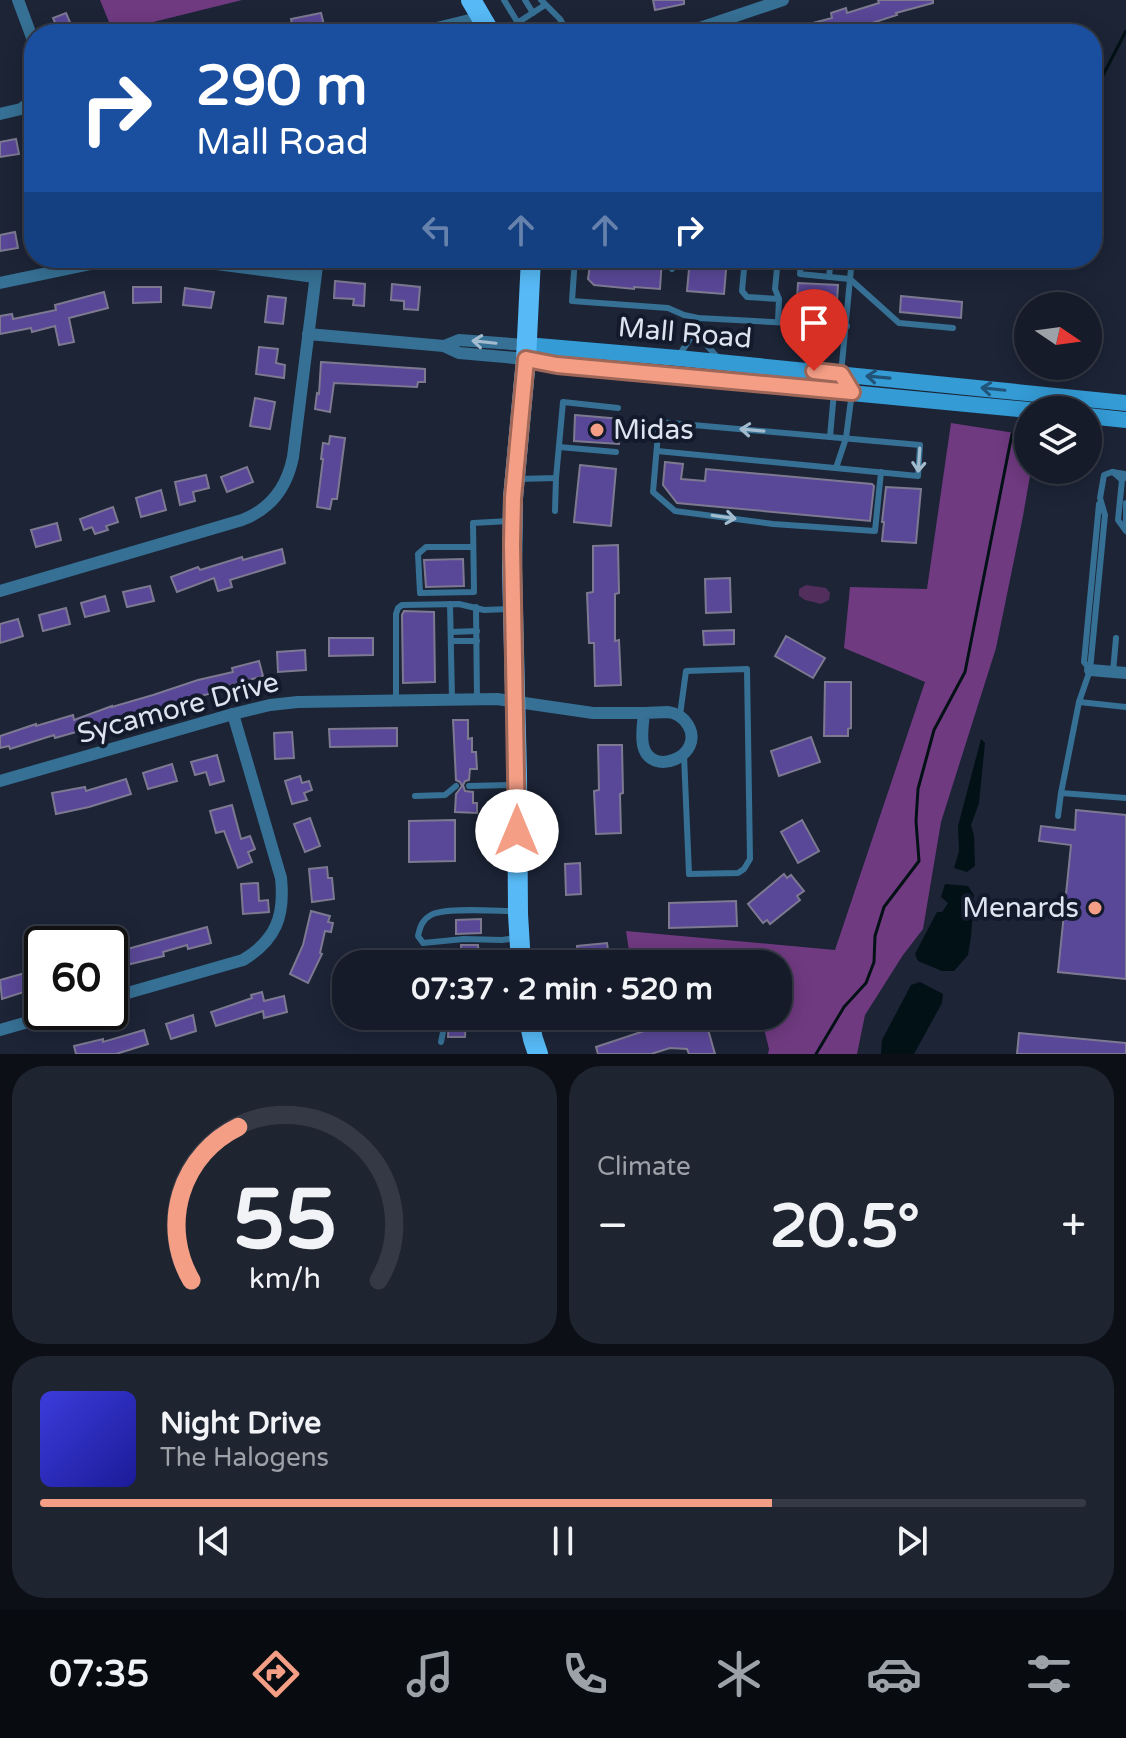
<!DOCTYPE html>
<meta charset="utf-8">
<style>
body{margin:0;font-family:"Varela Round",sans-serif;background:#1e2430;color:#f1f3f6;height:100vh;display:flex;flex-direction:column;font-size:30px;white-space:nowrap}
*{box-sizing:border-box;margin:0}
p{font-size:26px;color:#9da1a8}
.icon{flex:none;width:44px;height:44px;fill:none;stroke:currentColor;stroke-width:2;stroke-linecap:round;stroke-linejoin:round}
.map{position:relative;height:1054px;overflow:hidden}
.sheet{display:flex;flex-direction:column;gap:12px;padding:12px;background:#0c0f16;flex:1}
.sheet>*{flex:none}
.top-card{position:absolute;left:24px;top:24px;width:1078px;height:244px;border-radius:32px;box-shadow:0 4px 20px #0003,0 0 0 2px #343945;background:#1a4fa0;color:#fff;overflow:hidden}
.needle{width:52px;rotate:103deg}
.controls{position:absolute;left:1014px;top:292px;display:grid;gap:16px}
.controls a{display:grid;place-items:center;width:88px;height:88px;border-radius:50%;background:#151b28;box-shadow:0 4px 20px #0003,0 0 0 2px #343945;font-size:40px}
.speed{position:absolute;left:24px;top:926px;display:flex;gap:16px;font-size:40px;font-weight:700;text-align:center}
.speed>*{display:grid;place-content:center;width:104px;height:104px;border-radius:50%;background:#151b28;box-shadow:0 4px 20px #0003,0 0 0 2px #343945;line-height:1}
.speed .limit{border:4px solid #111;border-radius:12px;background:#fff;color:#111}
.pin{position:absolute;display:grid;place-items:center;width:68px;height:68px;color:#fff;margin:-82px -34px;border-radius:50% 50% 50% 0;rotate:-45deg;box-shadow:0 0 8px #0007}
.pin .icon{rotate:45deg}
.me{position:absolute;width:88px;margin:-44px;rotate:0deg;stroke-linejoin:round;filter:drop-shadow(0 0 6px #0008)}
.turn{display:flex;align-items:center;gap:28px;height:168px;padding:0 40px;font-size:36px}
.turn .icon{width:104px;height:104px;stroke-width:2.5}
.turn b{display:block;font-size:56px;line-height:68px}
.lanes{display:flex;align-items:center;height:76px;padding:0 40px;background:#0003;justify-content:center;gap:40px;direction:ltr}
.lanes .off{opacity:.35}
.big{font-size:60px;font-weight:700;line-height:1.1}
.sheet .card{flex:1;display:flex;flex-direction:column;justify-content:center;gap:12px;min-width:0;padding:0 28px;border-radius:32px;background:#1e2430}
.sheet .dial{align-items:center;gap:0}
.dial svg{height:208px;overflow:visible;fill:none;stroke:#343945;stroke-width:7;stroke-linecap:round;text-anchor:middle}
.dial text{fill:#f1f3f6;stroke:none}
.song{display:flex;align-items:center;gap:24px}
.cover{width:96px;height:96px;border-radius:12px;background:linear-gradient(135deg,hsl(240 70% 55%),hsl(240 70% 35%))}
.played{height:8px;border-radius:4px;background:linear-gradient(90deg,#f49e86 70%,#343945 70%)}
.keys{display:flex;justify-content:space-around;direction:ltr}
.heat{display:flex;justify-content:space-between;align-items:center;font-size:44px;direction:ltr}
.sheet .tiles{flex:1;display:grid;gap:12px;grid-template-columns:1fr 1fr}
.card:last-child{grid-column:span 2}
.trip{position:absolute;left:332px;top:950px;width:460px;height:80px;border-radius:32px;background:#151b28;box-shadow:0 4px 20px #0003,0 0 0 2px #343945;font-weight:700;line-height:80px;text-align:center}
.menu{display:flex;height:128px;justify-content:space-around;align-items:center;background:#080b10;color:#9da1a8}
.menu .icon{width:56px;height:56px}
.menu .on{color:#f49e86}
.menu b{font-size:36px;color:#f1f3f6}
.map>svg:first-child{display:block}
.green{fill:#512e5c}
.forest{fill:#703a81}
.water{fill:#021115}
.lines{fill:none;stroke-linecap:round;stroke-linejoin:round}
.stream{stroke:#021115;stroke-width:3}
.building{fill:#594797;stroke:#7c7991;stroke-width:2}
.lane{stroke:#367094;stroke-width:6}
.street{stroke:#367094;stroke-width:12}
.secondary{stroke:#349bd5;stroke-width:16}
.primary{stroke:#57baf6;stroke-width:20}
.oneway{stroke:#a3bbcf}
.oneway2{stroke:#215478}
.route-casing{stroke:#9f6757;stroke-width:20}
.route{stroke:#f49e86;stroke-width:14}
.poi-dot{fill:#f49e86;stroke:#121a2c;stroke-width:3}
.labels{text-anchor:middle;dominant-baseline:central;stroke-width:8;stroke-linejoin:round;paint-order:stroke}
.street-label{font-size:28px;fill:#dde3ef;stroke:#121a2c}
.poi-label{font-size:28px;fill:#dde3ef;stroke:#121a2c;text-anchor:start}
</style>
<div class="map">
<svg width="1126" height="1054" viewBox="0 0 1126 1054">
<rect width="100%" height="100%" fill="#1c2436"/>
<!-- green -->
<path class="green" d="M806 585 826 588 830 593 829 600 821 604 805 600 799 596V589Z"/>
<!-- forest -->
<g class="forest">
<path d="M100 0H242L113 32Z"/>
<path d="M951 423 1028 435V470H1031L1023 516 996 648 941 822 923 929 903 955 865 1015 857 1054H768L769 1049 761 1016H778V964H631L626 931 835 950 925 682 844 648 850 587 927 589Z"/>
</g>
<!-- water -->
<g class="water">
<path d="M981 739 985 743 979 803 971 825 974 836 975 866 967 872 954 868 959 851 958 826Z"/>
<path d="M945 884 968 886 974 895 971 937 968 955 954 971H942L918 961 915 954 937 912H942L948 903 941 897Z"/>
<path d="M920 982 943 994 942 1003 914 1054H881L882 1040 911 985Z"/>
</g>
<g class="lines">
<!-- stream -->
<g class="stream">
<path d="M1092 93 1100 81 1126 31"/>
<path d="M1070 268 1077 258"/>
<path d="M816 1054 844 1007 866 983 874 962 875 936 884 907 919 861 916 821 918 789 934 730 965 672 1012 434"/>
</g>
</g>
<!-- building -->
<g class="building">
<path d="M653 0H684V4L655 10Z"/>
<path d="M878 0H933V3L896 13 897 15 866 25 833 34H782V31L832 18 831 13 846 8 847 13 879 3Z"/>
<path d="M66 13 75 34H60L53 18Z"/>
<path d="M321 13 325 29 294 34 291 19Z"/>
<path d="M16 139 19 154 0 157V142Z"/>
<path d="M15 232 18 248 0 251V235Z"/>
<path d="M591 258H662L660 289 634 287V289L594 285 588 279Z"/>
<path d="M690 258H727L724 294 687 291Z"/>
<path d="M335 281 365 284 364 306 353 305 354 299 334 298Z"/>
<path d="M798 283 838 285 836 318 796 315Z"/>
<path d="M392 284 420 287 418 310 404 309V301L391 300Z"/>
<path d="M133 287H161V302L133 303Z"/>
<path d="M185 288 214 292 211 308 183 305Z"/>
<path d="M104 292 108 308 69 318 74 342 59 345 55 326 32 332 31 328 0 334V316L12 314 13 319 56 310 55 305Z"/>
<path d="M268 296 286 298 283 324 265 322Z"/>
<path d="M901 296 962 302 961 318 900 312Z"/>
<path d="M259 347 278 349 276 363 285 365 284 378 256 374Z"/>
<path d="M321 362 425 369V382H418L417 387 334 383 330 412 315 409 317 393 319 394Z"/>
<path d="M255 398 275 402 270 429 250 426Z"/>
<path d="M575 415 621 419 619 444 574 441Z"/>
<path d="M330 436 345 438 337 499H332L330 509 317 507 323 459H321L323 443 329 444Z"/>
<path d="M665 462 683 464 681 479 705 481 706 469 872 484 874 486 870 521 677 503 663 485Z"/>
<path d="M580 465 616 469 611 526 574 522Z"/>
<path d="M247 467 253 482 227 492 221 477Z"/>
<path d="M206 475 209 488 193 492 195 501 180 505 175 482Z"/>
<path d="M886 487 921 489 916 543 882 541 884 522H882Z"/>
<path d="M161 490 166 510 141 517 136 498Z"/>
<path d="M113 507 118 522 106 526 108 530 95 534 92 527 84 530 80 519Z"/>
<path d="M57 523 61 540 36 547 31 530Z"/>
<path d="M618 545 619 593 615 594V641L619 640 621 685 595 686 594 643H589L587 593 593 592V546Z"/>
<path d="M282 549 285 563 230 580 232 587 218 591 214 578 177 592 171 577 198 567 200 570 242 557 243 560Z"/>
<path d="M463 559 464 586 426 587 424 560Z"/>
<path d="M730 578 731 612 706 613 705 579Z"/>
<path d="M150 586 154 601 127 607 123 592Z"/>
<path d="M105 596 109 611 85 617 81 603Z"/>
<path d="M66 608 70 624 43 631 39 615Z"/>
<path d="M404 611 434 612 435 682 403 683 402 615Z"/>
<path d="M18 619 23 636 0 643V624Z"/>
<path d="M734 630V644L704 645 703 631Z"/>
<path d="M786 636 825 658 813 678 775 656Z"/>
<path d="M329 638H373V655L329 656Z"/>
<path d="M305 650 306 670 278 672 277 652Z"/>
<path d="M259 661 263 676 228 686 229 689 192 698V700L125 719 124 717 90 729V728L55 738 54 735 10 749 9 746 0 748V736L36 724V726L73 715 74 720 112 706V707L153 695 198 680 233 672 232 668Z"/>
<path d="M825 682H851V728L848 729V736H824Z"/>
<path d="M453 720H468V739L472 738V752H476L477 769H470L469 780 465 781 463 785 465 791 473 792V803H477V813L455 812 456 794 462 786 460 782 456 780Z"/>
<path d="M397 728V746L330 747 329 729Z"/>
<path d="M292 732 294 758 275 759 274 733Z"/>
<path d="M811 737 820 762 779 776 771 751Z"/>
<path d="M598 745H622L623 793 620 794 621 833 596 834 594 791 599 790Z"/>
<path d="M217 755 224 781 210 785 206 772 195 775 191 762Z"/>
<path d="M172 764 177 781 148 789 143 773Z"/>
<path d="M300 776 302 783 309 781 312 790 304 793 307 800 292 804 285 781Z"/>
<path d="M126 779 131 794 89 807 56 814 52 793 85 787 86 791Z"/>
<path d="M232 805 241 839 250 836 255 849 248 852 252 862 238 868 224 831 216 833 210 811Z"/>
<path d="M1076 810 1126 815V979L1058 972 1071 845 1039 841 1041 826 1075 830Z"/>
<path d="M310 818 320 846 305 852 294 824Z"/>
<path d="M455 820V861L409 862V821Z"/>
<path d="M802 820 819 851 798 863 781 832Z"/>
<path d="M580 863 581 894 566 895 565 864Z"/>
<path d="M327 867 328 878H332L334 899 312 902 309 869Z"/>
<path d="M784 874 787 878 791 875 804 891 797 896 800 900 770 924 767 920 763 923 748 904Z"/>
<path d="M258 883 259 901 268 900 269 912 243 914 241 884Z"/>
<path d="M736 901 737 926 669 928V903Z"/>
<path d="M311 911 330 916 328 922 333 923 331 932 325 931 320 953 322 954 308 983 290 974 303 945Z"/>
<path d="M481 919V933L456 934V920Z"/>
<path d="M207 927 211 943 188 949 187 945 163 952 164 956 110 969V951L119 948 120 951Z"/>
<path d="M607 943 610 964H579L577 946Z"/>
<path d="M461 945H478L479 959 462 960Z"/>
<path d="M25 973 30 990 2 999 0 980Z"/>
<path d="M262 992 264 1001 284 996 287 1012 264 1018 263 1011 216 1026 211 1012 252 998 251 995Z"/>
<path d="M193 1015 196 1031 171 1039 166 1024Z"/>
<path d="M449 1016H466L465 1037H448Z"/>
<path d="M705 1019 715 1054H689L687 1049 670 1048 651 1054H598L596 1047 665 1024 667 1031Z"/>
<path d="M144 1030 148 1044 116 1054H76L74 1046 103 1039V1042Z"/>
<path d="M1019 1033 1126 1043V1054H1017Z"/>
</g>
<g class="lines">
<!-- lane -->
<g class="lane">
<path d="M504 0 518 23"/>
<path d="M525 0 533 13"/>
<path d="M541 0 560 19 568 34"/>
<path d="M500 34 545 5"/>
<path d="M575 258 572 301 668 308 684 315 698 318 847 326"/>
<path d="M668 258V263L672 269"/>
<path d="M745 258 742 291 747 297 779 299 778 322"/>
<path d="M778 258 775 289 779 299"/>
<path d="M801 258 800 274 850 279 899 323 953 328"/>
<path d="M907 258 974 265 975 258"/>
<path d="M852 260 870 258"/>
<path d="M829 277 831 258"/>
<path d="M697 328 704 342 718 358"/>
<path d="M678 357 697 328 698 318"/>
<path d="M841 374 852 258"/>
<path d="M830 437 834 392"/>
<path d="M559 447 616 452"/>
<path d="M657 451 918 476 920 445 659 422 653 492 675 511 773 524 875 531 881 472"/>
<path d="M836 468 846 438 852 392 843 377"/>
<path d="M1113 472 1122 480 1118 520 1126 531"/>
<path d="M518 479 556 478 563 402 618 408"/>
<path d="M555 511 556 478"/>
<path d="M1126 527V503"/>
<path d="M473 547H426L418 554 420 593 474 592 473 523 509 521"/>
<path d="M450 604 452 699"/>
<path d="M476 607 477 699"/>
<path d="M451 632 477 631"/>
<path d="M451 641H477"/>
<path d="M1090 670 1084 662 1099 504"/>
<path d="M1113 672 1116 638"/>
<path d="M396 699V614L398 608 402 605 459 604 484 610 509 609"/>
<path d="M1079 702 1126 707"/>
<path d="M680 715 686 671 747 669 750 859 744 869 738 873 689 874 684 755"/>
<path d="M469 786 513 785"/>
<path d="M1061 793 1126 798"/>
<path d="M415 796 445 795 456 786"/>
<path d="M1058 816 1061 793 1079 702 1090 670 1105 515 1100 498 1104 475 1112 472 1125 474 1126 478"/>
<path d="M514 911C497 911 443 907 431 915 422 920 420 927 418 936L423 943 464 939 502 940 516 938"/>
<path d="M441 1042 443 1032V1016"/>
</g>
<!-- street -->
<g class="street">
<path d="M18 0 34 43"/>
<path d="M412 34 482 17"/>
<path d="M682 34 783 0"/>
<path d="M0 114 21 109 34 99"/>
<path d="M170 258 315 277"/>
<path d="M0 283 120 258"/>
<path d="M308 334 444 346 459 353 526 359"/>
<path d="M444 346 459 340 526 345"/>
<path d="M0 591 242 520C271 509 287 487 293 457L318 258"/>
<path d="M1090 670 1126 673"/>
<path d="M668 712C677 713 683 717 688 725 706 756 650 779 643 745 641 735 643 723 644 713Z"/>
<path d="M0 781 233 714 270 705 298 702 497 699 593 713H644"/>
<path d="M110 998 243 960C276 940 285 916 281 878L233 714"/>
<path d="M0 1030 63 1012"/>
</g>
<!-- secondary -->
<g class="secondary">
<path d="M526 345 678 358 1126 403"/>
<path d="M526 359 557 365 1028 410"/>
<path d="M1088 416 1126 420"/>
</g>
<!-- primary -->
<g class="primary">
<path d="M471 0 491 34"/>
<path d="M521 964 518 914 517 775 512 568 513 498 526 359 531 258"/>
<path d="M528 1016 533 1039 538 1054"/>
</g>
</g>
<!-- one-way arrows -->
<defs><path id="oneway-shaft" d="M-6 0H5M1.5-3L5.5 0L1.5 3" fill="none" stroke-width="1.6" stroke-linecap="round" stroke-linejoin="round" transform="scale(2)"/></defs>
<g class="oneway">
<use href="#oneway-shaft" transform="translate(484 342) rotate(-174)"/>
<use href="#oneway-shaft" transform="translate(752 430) rotate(-175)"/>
<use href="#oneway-shaft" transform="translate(919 460) rotate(94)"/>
<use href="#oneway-shaft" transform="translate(724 517) rotate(8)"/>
</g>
<g class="oneway2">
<use href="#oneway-shaft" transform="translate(878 377) rotate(-175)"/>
<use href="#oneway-shaft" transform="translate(993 389) rotate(-174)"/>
</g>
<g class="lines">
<!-- route casing -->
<g class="route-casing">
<path id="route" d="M517 831 512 545 513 498 526 359 557 365 852 392 841 374 814 371"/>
</g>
<!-- route -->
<use href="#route" class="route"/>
</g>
<!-- markers -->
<g class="poi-dot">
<circle cx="597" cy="430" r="8"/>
<circle cx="1095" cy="908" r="8"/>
</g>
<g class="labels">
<!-- street labels -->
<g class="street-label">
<text transform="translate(685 333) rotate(5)">Mall Road</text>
<text transform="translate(178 708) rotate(-15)">Sycamore Drive</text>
</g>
<!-- poi labels -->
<g class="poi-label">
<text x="613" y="430">Midas</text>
<text x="1079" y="908" text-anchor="end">Menards</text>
</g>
</g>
</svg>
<div class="controls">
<a><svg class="needle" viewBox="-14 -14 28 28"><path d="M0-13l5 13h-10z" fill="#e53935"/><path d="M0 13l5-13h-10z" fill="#9da1a8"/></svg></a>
<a><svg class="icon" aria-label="layers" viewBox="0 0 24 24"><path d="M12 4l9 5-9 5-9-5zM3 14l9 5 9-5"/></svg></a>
</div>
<div class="speed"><div class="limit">60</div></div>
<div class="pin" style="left:814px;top:371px;background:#d93025"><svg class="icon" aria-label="arrive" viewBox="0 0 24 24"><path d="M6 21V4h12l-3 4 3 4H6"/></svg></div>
<svg class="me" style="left:517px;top:831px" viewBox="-20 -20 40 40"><circle r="19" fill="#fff"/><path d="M0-13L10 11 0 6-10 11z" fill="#f49e86"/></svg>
<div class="trip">07:37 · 2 min · 520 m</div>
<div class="top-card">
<div class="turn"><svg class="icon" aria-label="right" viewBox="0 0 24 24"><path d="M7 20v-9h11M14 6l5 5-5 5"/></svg><div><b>290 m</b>Mall Road</div></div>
<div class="lanes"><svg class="icon off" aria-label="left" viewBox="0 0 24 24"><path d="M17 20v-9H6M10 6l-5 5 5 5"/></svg><svg class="icon off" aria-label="ahead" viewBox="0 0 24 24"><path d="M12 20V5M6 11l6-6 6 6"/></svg><svg class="icon off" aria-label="ahead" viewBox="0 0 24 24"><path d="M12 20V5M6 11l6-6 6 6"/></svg><svg class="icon" aria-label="right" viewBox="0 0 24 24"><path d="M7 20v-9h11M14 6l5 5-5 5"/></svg></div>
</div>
</div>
<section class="sheet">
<div class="tiles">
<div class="card dial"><svg viewBox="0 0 100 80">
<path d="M14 69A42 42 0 1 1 86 69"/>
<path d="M14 69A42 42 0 0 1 32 10" stroke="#f49e86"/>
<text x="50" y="56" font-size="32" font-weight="700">55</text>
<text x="50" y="72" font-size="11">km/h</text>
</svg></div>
<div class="card"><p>Climate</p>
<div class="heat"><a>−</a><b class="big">20.5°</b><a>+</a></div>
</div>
<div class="card">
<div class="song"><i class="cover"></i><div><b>Night Drive</b><p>The Halogens</p></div></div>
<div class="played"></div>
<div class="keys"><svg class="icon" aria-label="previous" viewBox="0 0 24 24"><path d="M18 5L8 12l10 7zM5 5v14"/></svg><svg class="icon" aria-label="pause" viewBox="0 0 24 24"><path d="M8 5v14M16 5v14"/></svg><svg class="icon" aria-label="next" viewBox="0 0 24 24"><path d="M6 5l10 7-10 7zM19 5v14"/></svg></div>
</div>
</div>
</section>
<nav class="menu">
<b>07:35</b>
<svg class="icon on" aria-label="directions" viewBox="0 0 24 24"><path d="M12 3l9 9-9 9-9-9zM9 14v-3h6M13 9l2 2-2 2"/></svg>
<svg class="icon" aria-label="music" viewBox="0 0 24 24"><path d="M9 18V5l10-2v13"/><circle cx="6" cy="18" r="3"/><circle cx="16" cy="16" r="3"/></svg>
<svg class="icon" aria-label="phone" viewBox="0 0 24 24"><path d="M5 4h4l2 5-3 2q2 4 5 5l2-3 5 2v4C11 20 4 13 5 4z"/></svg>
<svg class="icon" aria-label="climate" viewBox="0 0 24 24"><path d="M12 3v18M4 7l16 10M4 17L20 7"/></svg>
<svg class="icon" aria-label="car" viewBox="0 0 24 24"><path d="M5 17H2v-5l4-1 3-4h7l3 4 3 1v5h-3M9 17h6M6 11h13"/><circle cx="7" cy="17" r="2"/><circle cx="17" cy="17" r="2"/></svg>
<svg class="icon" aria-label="filters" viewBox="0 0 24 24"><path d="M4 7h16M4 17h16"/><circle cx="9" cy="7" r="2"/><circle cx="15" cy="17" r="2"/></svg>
</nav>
